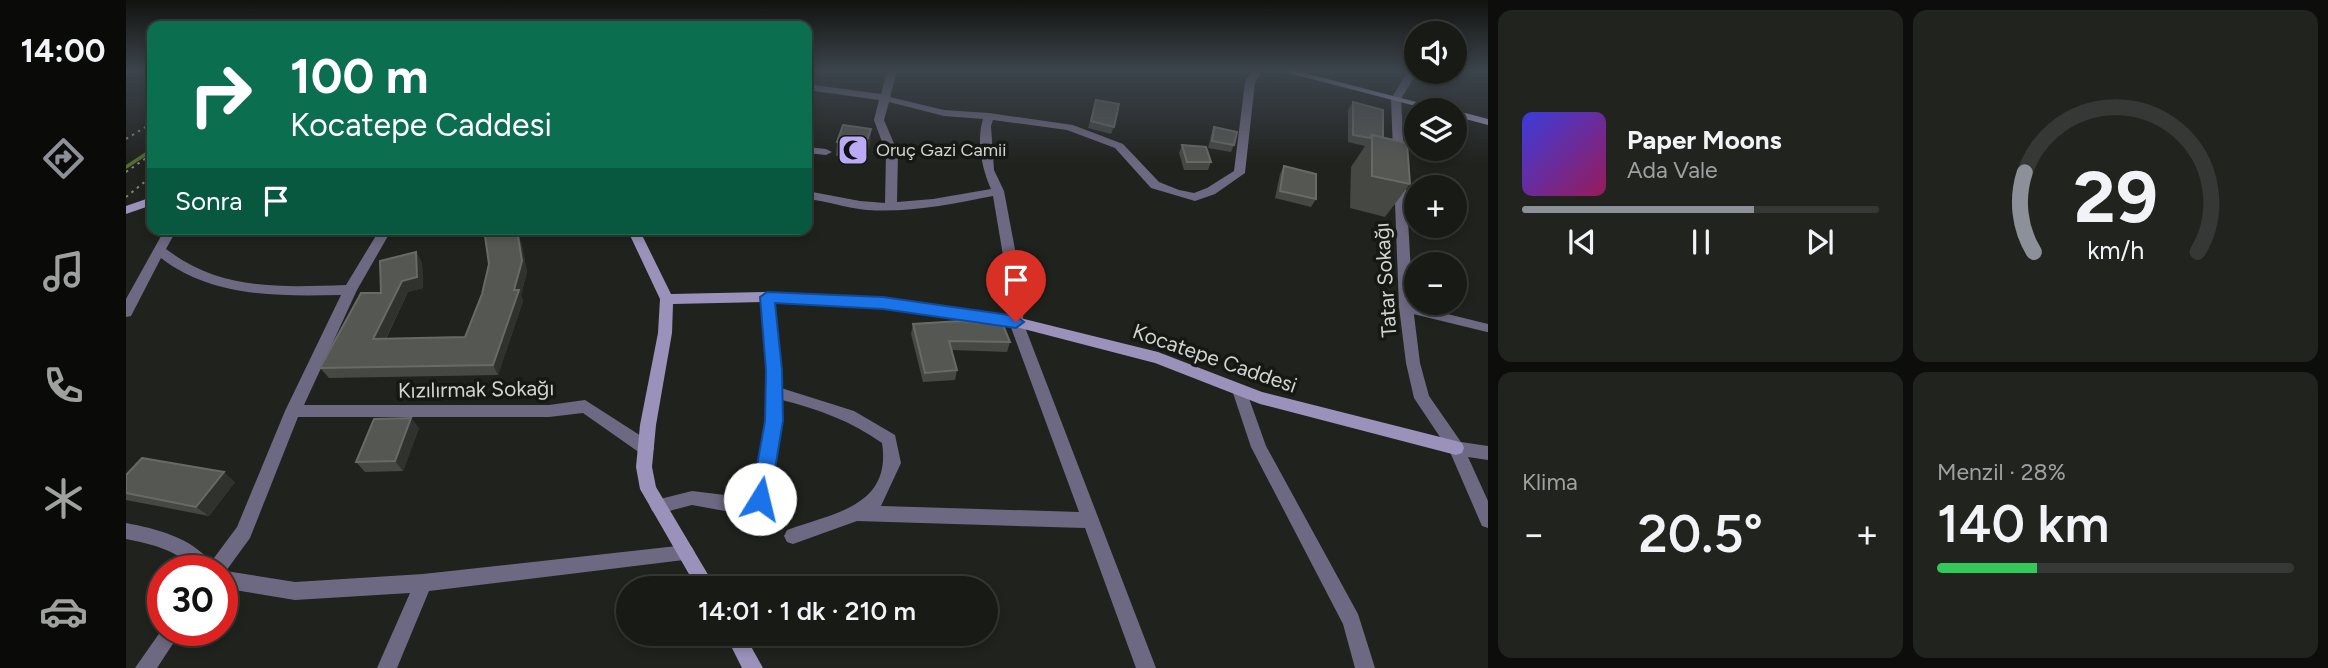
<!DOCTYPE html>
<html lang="tr">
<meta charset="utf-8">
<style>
body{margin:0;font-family:Figtree,sans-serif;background:#21231f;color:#f1f3f6;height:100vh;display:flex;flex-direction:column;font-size:26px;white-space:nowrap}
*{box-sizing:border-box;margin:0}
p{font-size:23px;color:#9fa1a1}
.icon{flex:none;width:38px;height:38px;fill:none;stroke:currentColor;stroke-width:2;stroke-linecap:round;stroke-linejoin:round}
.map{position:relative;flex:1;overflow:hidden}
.panel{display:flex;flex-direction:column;gap:10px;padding:10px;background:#0d0e0c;width:840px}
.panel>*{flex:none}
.banner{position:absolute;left:21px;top:21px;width:665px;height:214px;border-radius:14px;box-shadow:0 4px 10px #0003,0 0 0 2px #363835;background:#0b6e4f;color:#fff;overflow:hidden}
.buttons{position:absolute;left:1278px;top:21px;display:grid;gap:14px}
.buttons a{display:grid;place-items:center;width:63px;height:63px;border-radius:50%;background:#181a16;box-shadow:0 4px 10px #0003,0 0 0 2px #363835;font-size:35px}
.speed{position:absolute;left:21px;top:555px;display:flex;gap:14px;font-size:35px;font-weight:700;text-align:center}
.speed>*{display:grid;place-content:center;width:91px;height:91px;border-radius:50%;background:#181a16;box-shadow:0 4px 10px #0003,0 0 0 2px #363835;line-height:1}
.speed .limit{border:10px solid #d22;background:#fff;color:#111}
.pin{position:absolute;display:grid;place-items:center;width:60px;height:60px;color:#fff;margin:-72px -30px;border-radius:50% 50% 50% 0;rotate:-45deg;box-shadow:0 0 7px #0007}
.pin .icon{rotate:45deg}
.me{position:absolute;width:77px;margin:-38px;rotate:9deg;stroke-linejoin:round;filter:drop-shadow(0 0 5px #0008)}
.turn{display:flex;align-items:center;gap:24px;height:147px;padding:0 28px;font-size:32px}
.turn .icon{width:91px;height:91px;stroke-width:2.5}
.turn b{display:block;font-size:49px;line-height:60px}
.then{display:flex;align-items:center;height:66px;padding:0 28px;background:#0003;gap:14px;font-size:26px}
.big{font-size:52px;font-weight:600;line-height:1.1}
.panel .tile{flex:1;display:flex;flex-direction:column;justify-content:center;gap:10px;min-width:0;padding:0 24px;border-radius:14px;background:#21231f}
.panel .dial{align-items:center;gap:0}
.dial svg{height:182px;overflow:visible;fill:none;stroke:#363835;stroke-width:7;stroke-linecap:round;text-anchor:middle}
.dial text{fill:#f1f3f6;stroke:none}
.song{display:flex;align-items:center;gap:21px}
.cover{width:84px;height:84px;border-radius:10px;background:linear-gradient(135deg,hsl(240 70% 55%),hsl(330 70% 35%))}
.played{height:7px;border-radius:4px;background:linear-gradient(90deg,#8c9099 65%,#363835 65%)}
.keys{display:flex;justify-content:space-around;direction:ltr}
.heat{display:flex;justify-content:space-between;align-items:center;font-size:38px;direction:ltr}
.charge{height:10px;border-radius:5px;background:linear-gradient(90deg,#34c759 28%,#363835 0)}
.panel .tiles{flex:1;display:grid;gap:10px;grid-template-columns:repeat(2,1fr)}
.trip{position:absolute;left:490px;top:576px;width:382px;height:70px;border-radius:35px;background:#181a16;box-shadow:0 4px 10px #0003,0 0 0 2px #363835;font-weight:600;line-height:70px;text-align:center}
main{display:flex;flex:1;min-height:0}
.tab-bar{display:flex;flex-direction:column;width:126px;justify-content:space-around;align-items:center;background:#0a0a09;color:#9fa1a1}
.tab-bar .icon{width:49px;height:49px}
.tab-bar .selected{color:#8c9099}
.tab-bar b{font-size:32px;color:#f1f3f6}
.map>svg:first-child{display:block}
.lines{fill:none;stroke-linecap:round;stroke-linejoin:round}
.stream{stroke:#536c32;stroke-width:3.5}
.path{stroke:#80827e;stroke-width:2;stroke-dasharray:2.5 4.5;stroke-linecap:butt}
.lane{stroke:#6e6982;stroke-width:8}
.street{fill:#6e6982;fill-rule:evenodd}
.secondary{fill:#9b92bb;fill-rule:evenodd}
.wall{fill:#464844}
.shaded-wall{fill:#30322e}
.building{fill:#555753;stroke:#686a67;stroke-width:2}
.route{fill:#1a73e8;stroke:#114b97;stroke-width:2}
.labels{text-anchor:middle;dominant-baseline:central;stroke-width:7;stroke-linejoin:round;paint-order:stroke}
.far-poi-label{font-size:18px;fill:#d2d4d1;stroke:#161814;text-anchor:start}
.street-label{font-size:21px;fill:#d2d4d1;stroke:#161814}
</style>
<main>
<nav class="tab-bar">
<b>14:00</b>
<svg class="icon selected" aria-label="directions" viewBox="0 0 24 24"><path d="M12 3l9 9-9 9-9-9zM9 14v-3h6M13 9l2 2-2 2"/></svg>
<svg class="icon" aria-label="music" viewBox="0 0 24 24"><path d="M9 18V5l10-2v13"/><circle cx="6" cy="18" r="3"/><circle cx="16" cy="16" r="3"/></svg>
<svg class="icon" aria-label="phone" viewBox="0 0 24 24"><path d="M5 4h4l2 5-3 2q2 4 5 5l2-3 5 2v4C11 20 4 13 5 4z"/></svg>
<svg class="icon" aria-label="climate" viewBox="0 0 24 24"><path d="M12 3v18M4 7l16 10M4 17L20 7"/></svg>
<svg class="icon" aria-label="car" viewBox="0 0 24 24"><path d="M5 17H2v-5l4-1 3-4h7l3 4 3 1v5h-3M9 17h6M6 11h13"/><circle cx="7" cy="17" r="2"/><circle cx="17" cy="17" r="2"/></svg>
</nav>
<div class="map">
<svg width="1362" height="668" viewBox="0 0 1362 668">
<rect width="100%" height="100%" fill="#20221e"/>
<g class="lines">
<!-- stream -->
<path class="stream" d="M0 167 26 150"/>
<!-- path -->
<g class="path">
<path d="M0 139 26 123"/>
<path d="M0 172 26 154"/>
<path d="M0 197 26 176"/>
</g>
<!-- lane -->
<path class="lane" d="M1280 308 1362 328"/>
<!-- street -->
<g class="street">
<path d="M761 71H771L764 97 818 110 863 113 947 125 997 144 1033 182 1053 190 1068 193 1081 188 1108 171 1119 82 1126 71H1136L1129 82 1119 173 1089 194 1069 201 1025 188 989 148 941 130 867 120 865 126 868 170 878 191 898 297 897 322 1030 668H1010L959 528 731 521 667 544 661 542 658 536 661 530C707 513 766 507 756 443 725 421 692 409 656 400V421L640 504 599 511 566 505 532 514 526 511 524 506 526 501 566 491 599 495 627 492 640 421 641 370 634 297 641 292 648 297 655 388 728 411 769 435 775 463 755 506 953 512 883 322 884 297 867 196C826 204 783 213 741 210 720 208 701 201 681 199V191L734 201 759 203 760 153 748 120 753 100 681 90V84L755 94ZM763 102 818 116 857 119C850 141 856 169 865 189L807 199 771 202 772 153 758 120Z"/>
<path d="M1282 71 1291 72 1275 99 1287 307 1294 363 1303 396 1335 442 1362 446V460L1342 457 1362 501V528L1356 526 1324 452 1288 398 1280 363 1273 307 1265 99Z"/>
<path d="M681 147 700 149 706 152 700 155 681 153Z"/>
<path d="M39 229H51L40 249C95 291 154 287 220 285L254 229H266L231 290 178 405H423L459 400 526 443 528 448 526 453 520 455 514 453 457 413 423 417H172L124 538 100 571 169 582 297 574 560 545 566 547 569 553 566 559 303 591 271 668H251L284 593 169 600 96 588V570H70C51 550 26 544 0 539V523C31 529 64 537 85 562L111 527 159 411 215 295C153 296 87 298 35 258L5 316 0 317V299Z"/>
<path d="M1113 384 1118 386 1120 390 1140 446 1232 614 1249 668H1229L1217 624 1125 447 1106 390 1108 386Z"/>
<path d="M37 628V630H56L31 668H9Z"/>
</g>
<!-- secondary -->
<g class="secondary">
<path d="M1155 71H1171L1321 110H1305Z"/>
<path d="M1327 110H1328L1362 119V125L1328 116Z"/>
<path d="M26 197V205L0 214V206Z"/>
<path d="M501 229H513L545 294 641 292 757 298 890 317 1032 352 1136 392 1330 441 1336 443 1338 448 1336 453 1330 455 1134 404 1029 363 890 327 757 308 641 302 547 304 546 333 530 425 526 467 530 487 590 588H571L514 489 510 467 514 425 532 333 534 299Z"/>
<path d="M599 634H618L637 668H616Z"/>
</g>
</g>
<!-- wall -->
<g class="wall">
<path d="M970 100 988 127 985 134 962 128Z"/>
<path d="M1227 102 1257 138 1284 184 1259 217 1224 208 1225 167 1239 146 1222 142V110Z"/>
<path d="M1088 127 1108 145 1105 152 1082 148 1085 135Z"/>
<path d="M745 129 744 143 738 160 710 156 711 142Z"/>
<path d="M1056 145 1085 162 1082 170H1058L1053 153Z"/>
<path d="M1158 166 1190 199 1185 207 1149 198 1154 174Z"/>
<path d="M395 241 401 272 395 295 397 301 372 375 203 378 194 368 255 293 290 252 296 263 297 288 282 292 260 339 339 337Z"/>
<path d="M787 324 884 342 881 352 826 350 831 370 829 380 797 382 785 334Z"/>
<path d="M293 428 277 471 239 472 230 462Z"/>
<path d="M0 475 109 482 83 516 0 500Z"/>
</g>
<!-- shaded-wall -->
<g class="shaded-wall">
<path d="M745 129 744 143 738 160 739 146Z"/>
<path d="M391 230 395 241 401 272 395 295 397 301 372 375 367 365 388 290Z"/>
<path d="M290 252 296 263 297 288 282 292 254 350 247 339Z"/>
<path d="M285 418 293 428 277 471 269 461Z"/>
<path d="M98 472 109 482 83 516 70 507Z"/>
</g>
<!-- building -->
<g class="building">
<path d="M970 100 993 104 988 127 965 121Z"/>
<path d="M1227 102 1257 110V138L1246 135 1244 138 1227 135Z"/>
<path d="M717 125 745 129 739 146 711 142Z"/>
<path d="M1088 127 1111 132 1108 145 1086 141Z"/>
<path d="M1246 135 1281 143 1284 184 1246 176Z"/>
<path d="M1056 145 1080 147 1085 162H1061Z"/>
<path d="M1158 166 1190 174V199L1154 191Z"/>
<path d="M391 230 396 261 388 290H393L367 365 194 368 235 293H255L254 261 290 252 291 277 276 281 247 339 339 337 356 294 363 264 359 236Z"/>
<path d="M835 321 877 325 884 342 823 341 831 370 799 373 787 324Z"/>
<path d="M285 418 269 461 230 462 248 419Z"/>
<path d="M16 458 98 472 70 507 0 493V475Z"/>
</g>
<!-- sky -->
<linearGradient id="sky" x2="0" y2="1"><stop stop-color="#121310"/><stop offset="0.43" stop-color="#3c444c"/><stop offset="1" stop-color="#3c444c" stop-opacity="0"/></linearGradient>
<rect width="1362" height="164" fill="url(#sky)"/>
<!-- route -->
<path class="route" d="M641 292 757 297 890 316 898 322 890 328 757 309 649 303 656 370 657 421 644 499 641 505 634 507 627 505 625 499 639 421 640 370 634 297Z"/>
<!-- icons -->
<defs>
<g id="mosque-square" transform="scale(1.575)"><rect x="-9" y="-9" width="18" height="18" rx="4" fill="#bbaaf6" stroke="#161814"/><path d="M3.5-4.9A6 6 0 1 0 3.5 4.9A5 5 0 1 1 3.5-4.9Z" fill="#111"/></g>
</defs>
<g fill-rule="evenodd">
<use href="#mosque-square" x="727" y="150"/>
</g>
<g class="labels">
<!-- far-poi labels -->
<g class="far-poi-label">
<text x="750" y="150">Oruç Gazi Camii</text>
</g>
<!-- street labels -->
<g class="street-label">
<text transform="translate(1259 280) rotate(-94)">Tatar Sokağı</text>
<text transform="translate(1089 358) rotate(19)">Kocatepe Caddesi</text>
<text transform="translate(350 389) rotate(-1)">Kızılırmak Sokağı</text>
</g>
</g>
</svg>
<div class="buttons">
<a><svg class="icon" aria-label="sound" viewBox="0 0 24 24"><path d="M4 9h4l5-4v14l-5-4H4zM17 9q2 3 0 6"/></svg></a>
<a><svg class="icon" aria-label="layers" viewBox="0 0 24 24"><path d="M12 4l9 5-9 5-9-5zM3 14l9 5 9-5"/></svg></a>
<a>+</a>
<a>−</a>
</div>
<div class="speed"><div class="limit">30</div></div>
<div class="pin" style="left:890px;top:322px;background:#d93025"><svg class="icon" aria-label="arrive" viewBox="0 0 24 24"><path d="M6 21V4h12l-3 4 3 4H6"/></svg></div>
<svg class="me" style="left:634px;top:499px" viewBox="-20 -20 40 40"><circle r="19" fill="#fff"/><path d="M0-13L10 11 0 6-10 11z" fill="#1a73e8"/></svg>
<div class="trip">14:01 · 1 dk · 210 m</div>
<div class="banner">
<div class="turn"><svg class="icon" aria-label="right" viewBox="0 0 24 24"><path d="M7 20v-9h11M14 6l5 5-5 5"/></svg><div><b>100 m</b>Kocatepe Caddesi</div></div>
<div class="then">Sonra<svg class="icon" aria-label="arrive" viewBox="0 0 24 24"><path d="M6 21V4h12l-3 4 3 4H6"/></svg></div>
</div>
</div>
<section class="panel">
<div class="tiles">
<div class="tile">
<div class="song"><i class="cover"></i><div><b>Paper Moons</b><p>Ada Vale</p></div></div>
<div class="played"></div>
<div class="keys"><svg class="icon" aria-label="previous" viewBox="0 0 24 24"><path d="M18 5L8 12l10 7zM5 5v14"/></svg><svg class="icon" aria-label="pause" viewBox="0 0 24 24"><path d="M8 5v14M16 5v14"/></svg><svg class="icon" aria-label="next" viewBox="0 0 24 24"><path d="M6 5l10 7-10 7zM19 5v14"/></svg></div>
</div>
<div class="tile dial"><svg viewBox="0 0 100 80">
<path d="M14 69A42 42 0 1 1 86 69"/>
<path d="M14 69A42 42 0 0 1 10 34" stroke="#8c9099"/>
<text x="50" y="56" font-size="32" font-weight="700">29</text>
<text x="50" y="72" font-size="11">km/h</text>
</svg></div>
<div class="tile"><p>Klima</p>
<div class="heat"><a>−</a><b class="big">20.5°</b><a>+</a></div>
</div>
<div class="tile"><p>Menzil · 28%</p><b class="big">140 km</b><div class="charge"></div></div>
</div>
</section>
</main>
